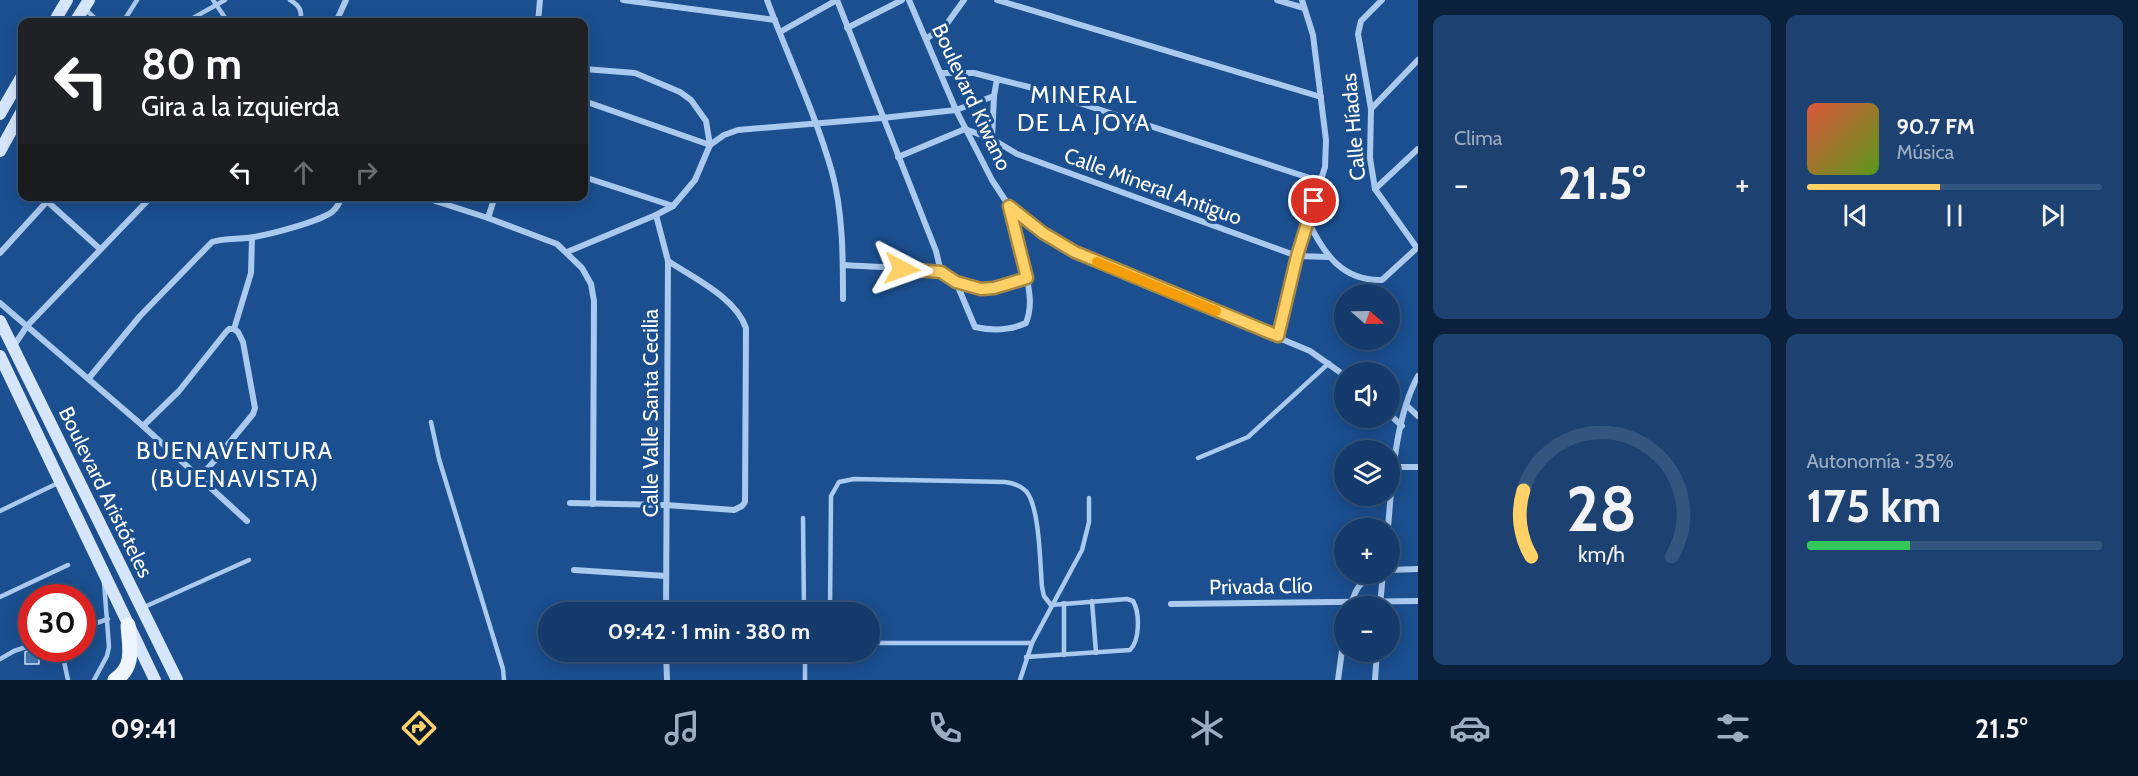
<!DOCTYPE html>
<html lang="es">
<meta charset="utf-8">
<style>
body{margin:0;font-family:Cabin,sans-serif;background:#1d4271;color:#f1f3f6;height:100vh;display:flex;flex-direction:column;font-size:22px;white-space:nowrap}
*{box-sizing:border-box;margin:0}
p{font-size:20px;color:#9dadc1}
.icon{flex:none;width:33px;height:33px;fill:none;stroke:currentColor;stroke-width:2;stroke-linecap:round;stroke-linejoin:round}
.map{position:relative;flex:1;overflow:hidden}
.sheet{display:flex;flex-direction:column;gap:15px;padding:15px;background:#0b203b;width:720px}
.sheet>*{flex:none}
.hud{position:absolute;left:18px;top:18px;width:570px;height:183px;border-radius:12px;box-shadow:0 3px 15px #0003,0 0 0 2px #33557e;background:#202124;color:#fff;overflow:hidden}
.needle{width:39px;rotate:110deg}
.buttons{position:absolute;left:1334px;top:284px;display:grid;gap:12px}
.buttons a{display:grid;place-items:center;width:66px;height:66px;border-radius:50%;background:#143b6b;box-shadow:0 3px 15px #0003,0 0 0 2px #33557e;font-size:30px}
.speed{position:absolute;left:18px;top:584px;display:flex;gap:12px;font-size:30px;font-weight:700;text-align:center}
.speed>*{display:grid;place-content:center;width:78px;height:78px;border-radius:50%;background:#143b6b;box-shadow:0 3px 15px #0003,0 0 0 2px #33557e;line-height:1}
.speed .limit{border:9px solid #d22;background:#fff;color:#111}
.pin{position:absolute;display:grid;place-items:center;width:51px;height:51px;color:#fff;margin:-26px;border:3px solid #fff;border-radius:50%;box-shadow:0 2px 6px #0007}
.me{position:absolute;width:66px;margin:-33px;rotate:94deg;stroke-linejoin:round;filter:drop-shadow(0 0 4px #0008)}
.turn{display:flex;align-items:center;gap:21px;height:126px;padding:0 24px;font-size:27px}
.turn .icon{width:78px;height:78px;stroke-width:2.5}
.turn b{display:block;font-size:42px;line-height:51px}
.lanes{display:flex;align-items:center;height:57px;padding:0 24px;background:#0003;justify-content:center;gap:30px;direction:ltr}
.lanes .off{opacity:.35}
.big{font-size:45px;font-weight:700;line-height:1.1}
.sheet .widget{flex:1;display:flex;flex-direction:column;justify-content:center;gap:9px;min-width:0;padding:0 21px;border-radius:12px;background:#1d4271}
.sheet .dial{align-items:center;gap:0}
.dial svg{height:156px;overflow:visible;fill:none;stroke:#33557e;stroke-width:7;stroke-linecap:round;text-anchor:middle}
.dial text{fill:#f1f3f6;stroke:none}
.song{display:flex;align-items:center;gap:18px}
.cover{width:72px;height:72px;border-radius:9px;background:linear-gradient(135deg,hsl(10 70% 55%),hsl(90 70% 35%))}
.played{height:6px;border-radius:3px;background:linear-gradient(90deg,#ffd166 45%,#33557e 45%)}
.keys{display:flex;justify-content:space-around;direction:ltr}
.heat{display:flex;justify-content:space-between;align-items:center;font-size:33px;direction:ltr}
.charge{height:9px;border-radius:4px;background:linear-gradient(90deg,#34c759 35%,#33557e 0)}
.sheet .tiles{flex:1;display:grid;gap:15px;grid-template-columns:repeat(2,1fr)}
.trip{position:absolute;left:538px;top:602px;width:342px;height:60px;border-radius:30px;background:#143b6b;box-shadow:0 3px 15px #0003,0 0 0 2px #33557e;font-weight:700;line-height:60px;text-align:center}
.tabs{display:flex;height:96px;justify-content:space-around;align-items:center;background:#08182b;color:#9dadc1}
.tabs .icon{width:42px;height:42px}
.tabs .selected{color:#ffd166}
.tabs b{font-size:27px;color:#f1f3f6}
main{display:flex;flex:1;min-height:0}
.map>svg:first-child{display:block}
.building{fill:#4478b7;stroke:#cfe3fa;stroke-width:1.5}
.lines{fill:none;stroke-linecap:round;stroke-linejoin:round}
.lane{stroke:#a9c9ee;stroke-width:4.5}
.street{stroke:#a9c9ee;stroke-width:6}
.secondary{stroke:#d6e6fa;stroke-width:12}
.primary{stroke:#f0f6ff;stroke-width:15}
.route-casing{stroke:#a68842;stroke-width:15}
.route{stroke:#ffd166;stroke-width:10}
.slow{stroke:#f59e0b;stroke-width:10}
.labels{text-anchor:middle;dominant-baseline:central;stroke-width:6;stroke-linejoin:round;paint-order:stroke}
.street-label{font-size:21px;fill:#fff;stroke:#1b4f8f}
.quarter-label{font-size:24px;letter-spacing:1.5px;fill:#fff;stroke:#1b4f8f}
</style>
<main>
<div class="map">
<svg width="1418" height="680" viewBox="0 0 1418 680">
<rect width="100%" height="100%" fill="#1b4f8f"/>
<!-- building -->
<path class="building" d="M35 648H39V664H25V652Z"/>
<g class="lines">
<!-- lane -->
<g class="lane">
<path d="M213 0 228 22"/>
<path d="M290 0C299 5 304 12 299 22"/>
<path d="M86 10 99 22"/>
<path d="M123 22 137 0"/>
<path d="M186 22 225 0"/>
<path d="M431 422 439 459 503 669 504 680"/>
<path d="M1198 458 1248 437 1329 363"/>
<path d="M0 511 58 483"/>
<path d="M803 518 804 612"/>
<path d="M0 597 68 565"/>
<path d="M1092 601 1096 653"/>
<path d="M1064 603V655"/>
<path d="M142 608 249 560"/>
<path d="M830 612 831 496 839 482 854 479 1005 482C1013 483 1020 485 1026 491 1040 507 1040 565 1042 587L1044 596 1051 605 1127 599 1133 601C1140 613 1140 640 1130 650L1026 657"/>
<path d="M82 628 108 619"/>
<path d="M870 643H1032"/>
<path d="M61 648 68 680"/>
<path d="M805 651V680"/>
<path d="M0 659 14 651 32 645"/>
<path d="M94 680 107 656 109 647 104 582"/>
<path d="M1020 680 1032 643 1082 550 1089 522V498"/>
</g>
<!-- street -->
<g class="street">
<path d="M623 0 775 20"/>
<path d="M767 0C788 57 815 112 832 172 843 212 843 258 843 299"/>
<path d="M837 0 936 251 941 272"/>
<path d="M909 0 956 110 992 180 1009 206 1043 233 1075 252 1310 351 1344 375"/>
<path d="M997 0 1321 97"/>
<path d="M1277 0 1304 8"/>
<path d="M1382 0 1361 21 1358 34 1371 109 1370 158 1375 189 1417 248"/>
<path d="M338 18 351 22"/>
<path d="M336 22 346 0"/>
<path d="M538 22 540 0"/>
<path d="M847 28 902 0"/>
<path d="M780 32 837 0"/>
<path d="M926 39 946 25 964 0"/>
<path d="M941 73H974L997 79"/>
<path d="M584 101 710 145"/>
<path d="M1371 109 1418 60"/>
<path d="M992 139 994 96"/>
<path d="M710 145 724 135 738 130 882 118 956 110 994 96 997 79 1033 88 1319 181"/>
<path d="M898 157 965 129 992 139 1017 154 1297 256 1328 257"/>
<path d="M584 177 673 206"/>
<path d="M1375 189 1418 149"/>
<path d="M420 196 488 218 557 244 582 268 591 284 594 301 593 504"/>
<path d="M48 202 100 249"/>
<path d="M656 215 668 261 666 612"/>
<path d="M488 218 495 196"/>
<path d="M1308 221C1324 254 1342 281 1382 280L1418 247"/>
<path d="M567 252 656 215 673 206 695 180 710 145 706 121 691 100 680 92 635 73 584 69"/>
<path d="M0 253 52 196"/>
<path d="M843 265C874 267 907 267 938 272 945 273 951 279 958 283 982 293 1004 286 1027 278L1009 207"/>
<path d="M956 282 975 327C993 331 1009 331 1026 323 1032 307 1030 295 1027 278"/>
<path d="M0 303 143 426 247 521"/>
<path d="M234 329 251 273 252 238"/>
<path d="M1278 336 1297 256 1325 167 1326 140 1313 35 1302 0"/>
<path d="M13 347 27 326 152 196"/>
<path d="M89 378 140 316 212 242C226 237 240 240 254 237 271 234 318 222 332 212 337 208 340 202 342 196"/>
<path d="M1406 405 1418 416"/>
<path d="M1389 414 1402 426"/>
<path d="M143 426 179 391 226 332 229 329H234"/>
<path d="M1393 467H1418"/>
<path d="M200 477 216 459 253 414 255 408 243 342 238 332 234 329"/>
<path d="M570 503 666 505 734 510 742 506 745 502 746 328C736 298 694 278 668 261"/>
<path d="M1388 528C1392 480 1395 418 1418 376"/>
<path d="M574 570 666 576"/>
<path d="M1389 570 1418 569"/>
<path d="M1171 604 1418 601"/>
<path d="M1351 606C1356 585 1360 583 1379 573"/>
<path d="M1380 606 1383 573"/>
<path d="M666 651 667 680"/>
<path d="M1338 680 1344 636"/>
<path d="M1375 680 1377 651"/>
</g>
<!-- secondary -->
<g class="secondary">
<path d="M54 22 67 0"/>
<path d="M75 22 89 0"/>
<path d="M0 114 22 76"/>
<path d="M0 151 22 111"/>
<path d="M0 321 177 680"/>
<path d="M0 356 155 680"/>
</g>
<!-- primary -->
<path class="primary" d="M115 680C136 666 129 646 128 625"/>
</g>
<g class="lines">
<!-- route casing -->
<g class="route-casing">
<path id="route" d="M902 269 941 272 956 282 981 289 994 288 1027 278 1009 206 1043 233 1075 252 1278 336 1297 256 1314 201"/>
</g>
<!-- route -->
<use href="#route" class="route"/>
<!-- slow -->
<path class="slow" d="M1097 262 1216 311"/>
</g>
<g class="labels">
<!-- street labels -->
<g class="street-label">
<text transform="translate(972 97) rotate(65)">Boulevard Kiwano</text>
<text transform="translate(1353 127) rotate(-95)">Calle Híadas</text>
<text transform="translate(1153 186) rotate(20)">Calle Mineral Antiguo</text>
<text transform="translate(650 413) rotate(-90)">Calle Valle Santa Cecilia</text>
<text transform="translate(106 492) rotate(64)">Boulevard Aristóteles</text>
<text transform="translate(1261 586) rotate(-1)">Privada Clío</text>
</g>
<!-- quarter labels -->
<g class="quarter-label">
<text x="1084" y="94">MINERAL<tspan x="1084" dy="28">DE LA JOYA</tspan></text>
<text x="235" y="450">BUENAVENTURA<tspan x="235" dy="28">(BUENAVISTA)</tspan></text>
</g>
</g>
</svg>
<div class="buttons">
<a><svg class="needle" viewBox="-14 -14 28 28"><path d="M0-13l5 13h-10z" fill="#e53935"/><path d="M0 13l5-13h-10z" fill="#9dadc1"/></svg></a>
<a><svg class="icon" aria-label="sound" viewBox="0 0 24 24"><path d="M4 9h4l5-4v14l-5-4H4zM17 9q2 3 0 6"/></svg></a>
<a><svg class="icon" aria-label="layers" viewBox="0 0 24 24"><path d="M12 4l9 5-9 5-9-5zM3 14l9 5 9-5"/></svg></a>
<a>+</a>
<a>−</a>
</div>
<div class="speed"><div class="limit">30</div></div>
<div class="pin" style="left:1314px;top:201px;background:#d93025"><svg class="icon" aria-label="arrive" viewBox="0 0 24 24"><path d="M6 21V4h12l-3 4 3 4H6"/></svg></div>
<svg class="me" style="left:902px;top:269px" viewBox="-20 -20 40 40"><path d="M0-17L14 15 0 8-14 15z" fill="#ffd166" stroke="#fff" stroke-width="4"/></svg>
<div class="trip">09:42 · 1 min · 380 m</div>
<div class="hud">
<div class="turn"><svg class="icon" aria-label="left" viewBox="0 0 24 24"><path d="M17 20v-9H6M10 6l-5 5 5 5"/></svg><div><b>80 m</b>Gira a la izquierda</div></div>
<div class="lanes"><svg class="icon" aria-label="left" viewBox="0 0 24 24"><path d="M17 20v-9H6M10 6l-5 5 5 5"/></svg><svg class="icon off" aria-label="ahead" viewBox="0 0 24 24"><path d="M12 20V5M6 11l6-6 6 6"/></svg><svg class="icon off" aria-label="right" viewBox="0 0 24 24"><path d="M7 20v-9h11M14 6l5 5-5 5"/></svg></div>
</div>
</div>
<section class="sheet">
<div class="tiles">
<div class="widget"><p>Clima</p>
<div class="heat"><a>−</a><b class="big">21.5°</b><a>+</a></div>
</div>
<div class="widget">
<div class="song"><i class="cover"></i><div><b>90.7 FM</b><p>Música</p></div></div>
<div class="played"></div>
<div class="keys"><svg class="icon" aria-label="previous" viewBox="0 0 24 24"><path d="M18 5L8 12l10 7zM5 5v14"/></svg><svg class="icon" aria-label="pause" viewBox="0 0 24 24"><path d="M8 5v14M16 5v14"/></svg><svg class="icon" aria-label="next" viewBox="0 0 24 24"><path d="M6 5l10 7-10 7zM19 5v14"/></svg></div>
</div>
<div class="widget dial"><svg viewBox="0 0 100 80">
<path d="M14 69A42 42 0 1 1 86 69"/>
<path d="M14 69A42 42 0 0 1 10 35" stroke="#ffd166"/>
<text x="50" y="56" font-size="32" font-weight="700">28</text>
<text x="50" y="72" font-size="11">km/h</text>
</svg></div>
<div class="widget"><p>Autonomía · 35%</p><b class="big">175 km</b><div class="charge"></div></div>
</div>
</section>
</main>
<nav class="tabs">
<b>09:41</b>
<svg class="icon selected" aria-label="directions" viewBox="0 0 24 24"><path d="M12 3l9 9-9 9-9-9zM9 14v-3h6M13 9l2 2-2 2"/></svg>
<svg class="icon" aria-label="music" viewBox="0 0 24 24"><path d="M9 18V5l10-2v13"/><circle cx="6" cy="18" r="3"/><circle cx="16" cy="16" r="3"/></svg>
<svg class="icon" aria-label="phone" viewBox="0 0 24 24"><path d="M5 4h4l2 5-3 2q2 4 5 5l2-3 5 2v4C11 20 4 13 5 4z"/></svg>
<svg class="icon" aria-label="climate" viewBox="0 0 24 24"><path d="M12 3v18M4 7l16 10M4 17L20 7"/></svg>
<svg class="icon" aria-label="car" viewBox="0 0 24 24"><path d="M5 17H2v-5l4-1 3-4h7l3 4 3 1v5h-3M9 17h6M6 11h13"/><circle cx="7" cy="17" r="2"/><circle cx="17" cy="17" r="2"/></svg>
<svg class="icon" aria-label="filters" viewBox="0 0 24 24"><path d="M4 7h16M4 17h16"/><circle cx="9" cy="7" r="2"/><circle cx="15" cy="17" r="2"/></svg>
<b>21.5°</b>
</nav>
